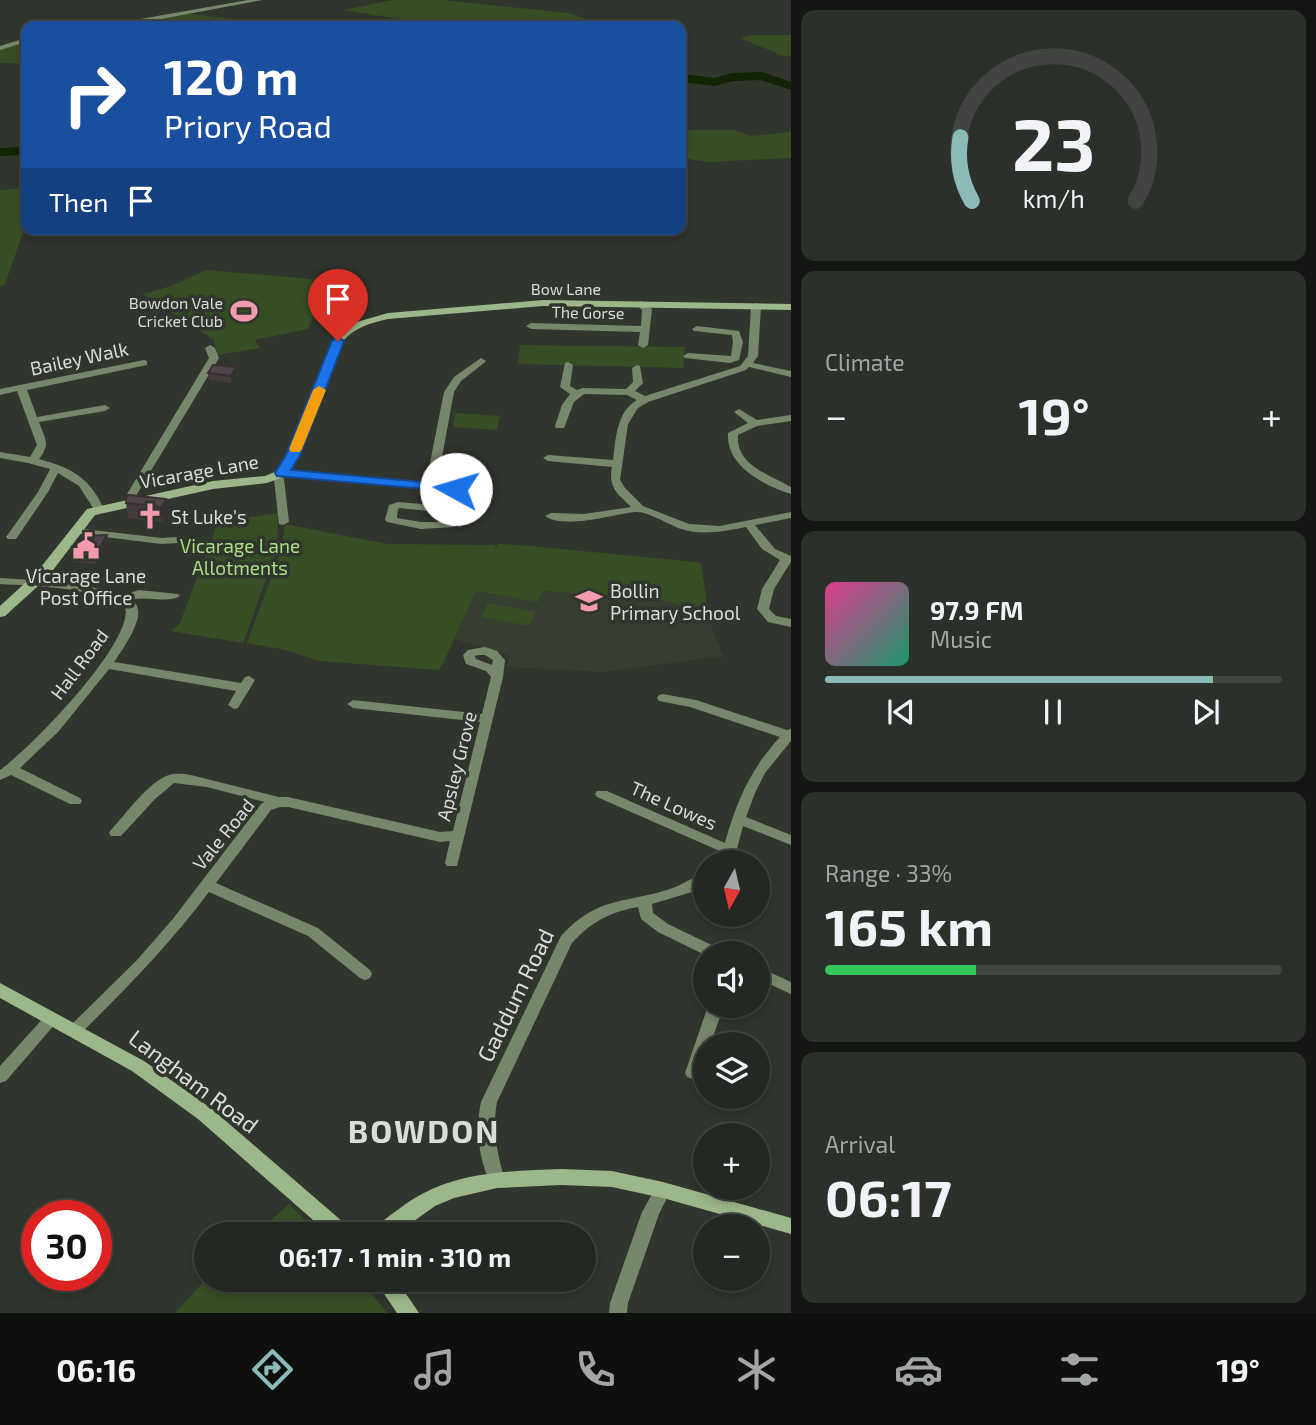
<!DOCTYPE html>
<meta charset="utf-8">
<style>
body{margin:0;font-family:"Exo 2",sans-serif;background:#2c302a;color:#f1f3f6;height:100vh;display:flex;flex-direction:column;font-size:26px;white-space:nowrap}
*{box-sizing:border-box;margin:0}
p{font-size:23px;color:#a3a6a5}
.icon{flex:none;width:38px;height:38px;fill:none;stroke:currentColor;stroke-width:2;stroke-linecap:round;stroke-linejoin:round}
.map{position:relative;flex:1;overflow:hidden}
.panel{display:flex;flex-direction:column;gap:10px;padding:10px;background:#141613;width:525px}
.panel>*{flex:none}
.guide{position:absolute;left:21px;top:21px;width:665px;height:214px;border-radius:14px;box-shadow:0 4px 10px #0003,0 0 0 2px #414440;background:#1a4fa0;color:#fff;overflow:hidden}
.needle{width:46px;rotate:188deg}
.buttons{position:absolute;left:693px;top:850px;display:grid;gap:14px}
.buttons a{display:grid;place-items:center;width:77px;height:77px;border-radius:50%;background:#242822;box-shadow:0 4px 10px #0003,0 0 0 2px #414440;font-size:35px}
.speed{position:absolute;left:21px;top:1200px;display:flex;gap:14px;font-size:35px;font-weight:700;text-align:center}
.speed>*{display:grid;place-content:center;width:91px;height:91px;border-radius:50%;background:#242822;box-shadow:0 4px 10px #0003,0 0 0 2px #414440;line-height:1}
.speed .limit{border:10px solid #d22;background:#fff;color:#111}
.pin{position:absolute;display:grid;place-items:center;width:60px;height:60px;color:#fff;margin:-72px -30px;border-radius:50% 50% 50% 0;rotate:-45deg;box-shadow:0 0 7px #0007}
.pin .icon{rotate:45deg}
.me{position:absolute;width:77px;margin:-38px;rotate:276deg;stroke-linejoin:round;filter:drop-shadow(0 0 5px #0008)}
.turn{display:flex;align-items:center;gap:24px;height:147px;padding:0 28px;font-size:32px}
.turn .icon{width:91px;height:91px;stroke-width:2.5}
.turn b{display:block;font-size:49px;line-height:60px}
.then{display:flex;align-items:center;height:66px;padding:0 28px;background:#0003;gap:14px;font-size:26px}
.big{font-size:52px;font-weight:700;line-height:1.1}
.panel .card{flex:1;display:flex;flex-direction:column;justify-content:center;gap:10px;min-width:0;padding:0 24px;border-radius:14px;background:#2c302a}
.panel .dial{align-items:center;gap:0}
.dial svg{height:182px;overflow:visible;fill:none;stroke:#414440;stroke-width:7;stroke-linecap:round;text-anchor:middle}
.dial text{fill:#f1f3f6;stroke:none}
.song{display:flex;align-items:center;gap:21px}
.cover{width:84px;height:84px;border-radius:10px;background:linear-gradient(135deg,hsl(330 70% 55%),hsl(160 70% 35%))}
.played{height:7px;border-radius:4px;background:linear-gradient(90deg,#8bbbb9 85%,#414440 85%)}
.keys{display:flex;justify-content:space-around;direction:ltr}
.heat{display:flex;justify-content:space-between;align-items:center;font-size:38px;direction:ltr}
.charge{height:10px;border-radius:5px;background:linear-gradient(90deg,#34c759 33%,#414440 0)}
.trip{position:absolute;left:194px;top:1222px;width:402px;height:70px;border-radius:35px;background:#242822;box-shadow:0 4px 10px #0003,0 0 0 2px #414440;font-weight:700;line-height:70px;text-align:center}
.tabs{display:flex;height:112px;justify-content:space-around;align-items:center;background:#0e100e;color:#a3a6a5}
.tabs .icon{width:49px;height:49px}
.tabs .active{color:#8bbbb9}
.tabs b{font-size:32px;color:#f1f3f6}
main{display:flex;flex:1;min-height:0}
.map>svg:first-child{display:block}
.built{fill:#363e31}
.green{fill:#374e25}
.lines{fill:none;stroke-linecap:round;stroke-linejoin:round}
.river{fill:#122402;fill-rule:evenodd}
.street{fill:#77876b;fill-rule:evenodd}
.secondary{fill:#9cb789;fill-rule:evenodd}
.wall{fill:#453b3d}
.shaded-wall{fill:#383032}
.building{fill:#504547;stroke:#383032;stroke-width:2}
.route{fill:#1a73e8;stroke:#114b97;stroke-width:2}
.slow{fill:#f59e0b}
.labels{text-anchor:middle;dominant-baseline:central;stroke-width:7;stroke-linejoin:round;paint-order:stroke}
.far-street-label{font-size:16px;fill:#daddd8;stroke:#30352d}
.far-poi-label{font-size:16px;fill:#daddd8;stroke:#30352d;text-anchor:end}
.street-label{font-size:19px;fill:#daddd8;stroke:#30352d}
.poi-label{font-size:19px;fill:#daddd8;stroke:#30352d;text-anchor:start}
.park-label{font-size:19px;fill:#aade82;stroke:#30352d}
.near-street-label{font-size:23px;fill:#daddd8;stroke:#30352d}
.near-district-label{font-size:32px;font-weight:bold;letter-spacing:2px;fill:#daddd8;stroke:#30352d}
</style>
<main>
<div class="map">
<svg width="791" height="1313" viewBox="0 0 791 1313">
<rect width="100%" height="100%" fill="#30352d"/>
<!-- built -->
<path class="built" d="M498 544 701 563 710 622 723 656 604 672 506 667 510 656 454 639Z"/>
<!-- green -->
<g class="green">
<path d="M393 0H442L568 13 598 23 594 26H504L507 23 445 26 343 10Z"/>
<path d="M183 13 292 26H77L122 24Z"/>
<path d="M751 35H791V55L786 57 740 38Z"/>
<path d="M26 41V64L0 63V48Z"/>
<path d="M681 130H733L751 136 791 132V158L708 162 681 158Z"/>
<path d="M26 188V194L20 195 24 230 5 284 0 287V190Z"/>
<path d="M206 270 312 279 323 293 308 329 255 340 260 348 217 355 214 340 143 294 171 286Z"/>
<path d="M520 345 685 347 683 368 518 364Z"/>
<path d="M455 413 500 416 497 430 453 427Z"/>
<path d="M278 513 277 549 243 643 171 631 180 623 216 527 215 522Z"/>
<path d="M285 524 387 544 495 545V548L498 544 520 545 696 562 701 563 708 611 653 598 585 595 543 590 538 602 476 591 442 666 438 670 319 661 286 650 247 643 281 551Z"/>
<path d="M488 603 535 612 529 626 481 617Z"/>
<path d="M289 1204 318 1234H256Z"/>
<path d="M206 1279H361L387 1313H175Z"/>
</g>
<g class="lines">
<!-- river -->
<g class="river">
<path d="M577 22 583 26H569L571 24Z"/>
<path d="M762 72 791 82V90L761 80 733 81 715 86 681 82V74L715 78 732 73Z"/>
<path d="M26 147V155L0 156V148Z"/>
</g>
<!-- street -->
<g class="street">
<path d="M248 0H262L129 25 71 26 74 24 129 21Z"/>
<path d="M26 38V42L0 50V46Z"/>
<path d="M641 301 652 309 648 345 643 348 638 345 640 332 531 329 526 326 531 323 641 326 642 310 636 304Z"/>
<path d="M756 303 761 306 758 356 753 363 791 371V377L749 367 746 370 648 402 638 408 628 424 620 480 625 488 643 506 689 524 720 526 791 512V518L755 525 775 549 791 556V562L774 589 769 609 776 616 791 619V627L768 622 757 609 762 589 780 560 762 549 746 527C725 531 702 536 681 529 670 525 647 511 636 512 613 514 566 530 545 516L551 513 584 514 631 507C617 493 608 488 612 467L548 461 543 458 548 455 613 460C616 439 616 412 637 400L627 395 584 394 574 402 564 428H556L555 426 562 405 570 394 560 387 565 363 568 362 573 365 570 386 577 390 583 388 626 389 633 382 632 368 637 365 640 366 643 383 635 391 645 396 740 366 748 356 751 306Z"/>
<path d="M697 326 739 331 743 342 739 360 730 363 685 358 683 356 688 353 731 356 733 342 732 335 694 331 692 329Z"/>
<path d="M210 345 215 348 219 358 137 494 135 504H127V494L209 358 205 348Z"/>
<path d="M481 358 486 361 484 363 461 381 454 392 437 484 456 486 461 489 456 492 435 490 433 504 459 509 460 511 455 527 421 529 387 522 385 520 389 505 398 502 422 504 425 489 282 476 284 479 289 522 283 525 279 524 274 480 270 476 278 471 426 483 444 392 454 377ZM398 509 399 508 449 513 446 522H421L397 518Z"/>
<path d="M144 360 147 361V365L27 390 37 417 105 405 110 408 105 411 39 422C45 439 51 444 39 459 72 468 90 478 104 509L103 511H95L79 486 58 473 48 492 16 539H8L6 537 38 492 50 469 28 463 0 458V452L30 457 37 445 17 391 0 395V389Z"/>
<path d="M739 409 757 420 791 415V421L757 426 738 435C736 465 768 474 791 487V494C763 485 726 466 728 433L748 423 734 412Z"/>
<path d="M75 528 162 538 177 537 183 540 177 543 162 544 71 533 69 531Z"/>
<path d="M0 578 66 582 101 589 123 595 139 590 178 594 180 596C168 604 147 595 132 600 134 602 138 606 138 610 141 623 122 651 114 662L241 683 245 677 249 676 255 680 238 708 234 709 228 705 236 691 109 669 59 731 20 768 80 798 82 801 80 804H70L11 775 0 780V770C28 751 141 636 124 604 85 588 42 586 0 584Z"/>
<path d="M485 647 497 651 505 660 503 677 457 866H447L445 863 450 841 440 842 288 807H280L271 810 216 883 318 928 370 970 372 974 370 978 365 980 360 978 308 936 209 892C169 945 127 988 80 1034L75 1036 70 1034 67 1030 70 1026 137 960 172 920 261 804 265 802 207 787 174 783 155 799 121 836H111L109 833 111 830C126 814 148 782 169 775 176 773 184 774 191 775L279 797H288L440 832 453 831 480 722 353 708 347 704 353 700 482 714 491 677 486 671 466 664 463 655 468 650ZM478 655H485L493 660 492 665 476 659 475 656Z"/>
<path d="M663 694 696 700 787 730 791 729V741L765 773 755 793 746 817 791 835V845L743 826 737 849 738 851 730 863H716L722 852 597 797 595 794 597 791H607L725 843C736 802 751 768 780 737L690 707 659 701 657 698 659 695Z"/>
<path d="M705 873V884L692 892 652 904 653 913 668 924 722 950 724 954 705 955 658 932 641 919 638 907C610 912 591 922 572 943L497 1102C492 1129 497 1154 505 1180L503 1185 497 1187 491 1185C479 1160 475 1130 481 1102L561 936C598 896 623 904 670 889 682 885 693 877 705 873Z"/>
<path d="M758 967 791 982V994L758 979Z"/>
<path d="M708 1006H724L710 1045H705C705 1057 704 1066 699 1077L693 1079 687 1077 685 1073Z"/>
<path d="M51 1013 56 1015 59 1019 56 1023 6 1081 0 1083V1066L46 1015Z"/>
<path d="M663 1183 669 1185 671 1190 659 1214 628 1303 627 1313H609L610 1303 642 1212 657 1185Z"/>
</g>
<!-- secondary -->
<g class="secondary">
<path d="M543 300 791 304V310L543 306 388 319C371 323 355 327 343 341L299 455 286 476 267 483 213 489 95 515 47 578 5 616 0 617V606L37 572 87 509 213 481 265 476 277 471 287 455 333 341 338 333 350 324 388 313Z"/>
<path d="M0 983 144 1061 212 1109 350 1228 353 1234H329L198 1119 132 1071 0 998Z"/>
<path d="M561 1169 612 1171 663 1182 791 1218V1234L663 1198 612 1187 561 1185 497 1188 454 1198 435 1206 396 1234H370L373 1228C389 1217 405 1203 422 1194 465 1171 514 1171 561 1169Z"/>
<path d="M374 1279H396L419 1313H397Z"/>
</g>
</g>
<!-- wall -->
<g class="wall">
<path d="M208 373 236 374 231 383 209 380Z"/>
<path d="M166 499 168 514 163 522 128 518 126 503Z"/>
<path d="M108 543 96 564 73 562 72 554Z"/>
</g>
<!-- shaded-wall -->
<g class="shaded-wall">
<path d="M236 367V374L231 383V376Z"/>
<path d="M166 499 168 514 163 522 162 507Z"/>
<path d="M107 535 108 543 96 564 95 557Z"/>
</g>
<!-- building -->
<g class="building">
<path d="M213 365 236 367 231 376 208 373Z"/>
<path d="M127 495H130L166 499 162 507 126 503Z"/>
<path d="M107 535 95 557 72 554 82 536Z"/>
</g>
<!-- route -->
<path class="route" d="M338 337 344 341 300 455 291 470 456 485 461 486V492L277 476 275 473 286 455 332 341Z"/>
<!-- slow -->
<path class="slow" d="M319 386 326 390 302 449 300 452H291L289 449 313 390Z"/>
<!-- icons -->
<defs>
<g id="stadium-bare" transform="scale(2.1)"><path d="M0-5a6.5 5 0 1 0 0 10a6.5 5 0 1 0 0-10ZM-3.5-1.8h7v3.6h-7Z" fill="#f29aae" stroke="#30352d" stroke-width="2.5" paint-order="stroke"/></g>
<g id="church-bare" transform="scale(2.1)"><path d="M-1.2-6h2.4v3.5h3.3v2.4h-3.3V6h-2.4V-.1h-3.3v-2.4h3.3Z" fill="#f29aae" stroke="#30352d" stroke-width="2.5" paint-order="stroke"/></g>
<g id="civic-bare" transform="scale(2.1)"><path d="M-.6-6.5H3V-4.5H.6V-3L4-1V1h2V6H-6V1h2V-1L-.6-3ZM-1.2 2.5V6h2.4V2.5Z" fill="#f29aae" stroke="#30352d" stroke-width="2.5" paint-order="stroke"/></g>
<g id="school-bare" transform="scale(2.1)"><path d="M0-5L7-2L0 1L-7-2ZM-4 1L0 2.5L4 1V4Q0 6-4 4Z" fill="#f29aae" stroke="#30352d" stroke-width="2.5" paint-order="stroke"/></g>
</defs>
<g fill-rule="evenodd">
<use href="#stadium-bare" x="244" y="311"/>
<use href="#church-bare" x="150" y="516"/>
<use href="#civic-bare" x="86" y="546"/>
<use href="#school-bare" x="589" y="601"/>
</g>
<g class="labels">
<!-- far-street labels -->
<g class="far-street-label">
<text x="566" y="288">Bow Lane</text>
<text transform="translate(588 312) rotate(1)">The Gorse</text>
</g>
<!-- far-poi labels -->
<g class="far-poi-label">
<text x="223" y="302">Bowdon Vale<tspan x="223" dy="18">Cricket Club</tspan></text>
</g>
<!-- street labels -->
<g class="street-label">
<text transform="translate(79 358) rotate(-12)">Bailey Walk</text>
<text transform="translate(199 471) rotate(-10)">Vicarage Lane</text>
<text transform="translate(79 664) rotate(-53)">Hall Road</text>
<text transform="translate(456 766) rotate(-76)">Apsley Grove</text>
<text transform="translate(674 805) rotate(24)">The Lowes</text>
<text transform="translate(223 834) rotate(-51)">Vale Road</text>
</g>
<!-- poi labels -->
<g class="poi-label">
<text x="171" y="516">St Luke's</text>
<text x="86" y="575" text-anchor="middle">Vicarage Lane<tspan x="86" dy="22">Post Office</tspan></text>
<text x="610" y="590">Bollin<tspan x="610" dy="22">Primary School</tspan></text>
</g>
<!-- park labels -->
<g class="park-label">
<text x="240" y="545">Vicarage Lane<tspan x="240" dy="22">Allotments</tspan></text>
</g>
<!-- near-street labels -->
<g class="near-street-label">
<text transform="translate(515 995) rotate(-64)">Gaddum Road</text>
<text transform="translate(194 1081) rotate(37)">Langham Road</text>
</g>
<!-- near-district labels -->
<g class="near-district-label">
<text x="424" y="1130">BOWDON</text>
</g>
</g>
</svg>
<div class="buttons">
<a><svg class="needle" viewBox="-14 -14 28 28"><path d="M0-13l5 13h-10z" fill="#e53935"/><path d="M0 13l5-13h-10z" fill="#a3a6a5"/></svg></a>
<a><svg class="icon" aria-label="sound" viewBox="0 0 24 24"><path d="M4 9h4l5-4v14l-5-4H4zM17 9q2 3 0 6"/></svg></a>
<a><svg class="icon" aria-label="layers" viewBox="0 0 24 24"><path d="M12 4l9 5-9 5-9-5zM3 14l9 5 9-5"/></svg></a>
<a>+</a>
<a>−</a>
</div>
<div class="speed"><div class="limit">30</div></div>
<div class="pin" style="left:338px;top:341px;background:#d93025"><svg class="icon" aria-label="arrive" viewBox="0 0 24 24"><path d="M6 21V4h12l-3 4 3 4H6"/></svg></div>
<svg class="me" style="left:456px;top:489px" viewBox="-20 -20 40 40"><circle r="19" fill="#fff"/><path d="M0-13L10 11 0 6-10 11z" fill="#1a73e8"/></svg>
<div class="trip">06:17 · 1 min · 310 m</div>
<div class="guide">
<div class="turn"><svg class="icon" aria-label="right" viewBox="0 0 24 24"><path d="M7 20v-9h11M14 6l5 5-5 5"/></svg><div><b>120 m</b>Priory Road</div></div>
<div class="then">Then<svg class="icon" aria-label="arrive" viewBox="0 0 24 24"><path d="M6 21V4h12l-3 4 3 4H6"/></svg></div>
</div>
</div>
<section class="panel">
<div class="card dial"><svg viewBox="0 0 100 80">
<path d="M14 69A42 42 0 1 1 86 69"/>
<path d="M14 69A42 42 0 0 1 9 41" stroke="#8bbbb9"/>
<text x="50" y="56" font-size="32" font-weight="700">23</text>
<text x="50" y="72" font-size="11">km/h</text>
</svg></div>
<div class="card"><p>Climate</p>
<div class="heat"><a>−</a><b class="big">19°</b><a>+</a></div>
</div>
<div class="card">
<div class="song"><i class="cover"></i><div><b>97.9 FM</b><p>Music</p></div></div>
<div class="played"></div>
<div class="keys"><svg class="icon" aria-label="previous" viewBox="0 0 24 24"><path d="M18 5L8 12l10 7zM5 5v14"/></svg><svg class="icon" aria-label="pause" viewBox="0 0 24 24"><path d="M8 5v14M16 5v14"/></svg><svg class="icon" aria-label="next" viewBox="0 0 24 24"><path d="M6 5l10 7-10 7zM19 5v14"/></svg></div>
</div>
<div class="card"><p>Range · 33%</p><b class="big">165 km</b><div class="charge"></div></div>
<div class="card"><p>Arrival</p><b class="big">06:17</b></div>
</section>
</main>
<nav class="tabs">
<b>06:16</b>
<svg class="icon active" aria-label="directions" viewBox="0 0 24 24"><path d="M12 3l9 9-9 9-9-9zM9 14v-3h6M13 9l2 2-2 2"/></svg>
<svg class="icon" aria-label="music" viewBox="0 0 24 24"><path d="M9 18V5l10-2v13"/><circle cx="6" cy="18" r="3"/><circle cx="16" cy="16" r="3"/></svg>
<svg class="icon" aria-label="phone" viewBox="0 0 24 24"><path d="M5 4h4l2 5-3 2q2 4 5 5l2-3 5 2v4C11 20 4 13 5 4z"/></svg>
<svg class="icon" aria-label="climate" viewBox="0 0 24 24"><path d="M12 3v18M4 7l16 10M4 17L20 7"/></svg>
<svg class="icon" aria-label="car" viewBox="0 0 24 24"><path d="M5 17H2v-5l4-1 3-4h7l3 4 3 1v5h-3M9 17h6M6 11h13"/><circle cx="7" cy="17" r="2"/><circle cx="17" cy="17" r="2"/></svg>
<svg class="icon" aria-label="filters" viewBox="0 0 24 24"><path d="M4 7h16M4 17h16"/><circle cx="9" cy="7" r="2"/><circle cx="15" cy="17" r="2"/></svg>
<b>19°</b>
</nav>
